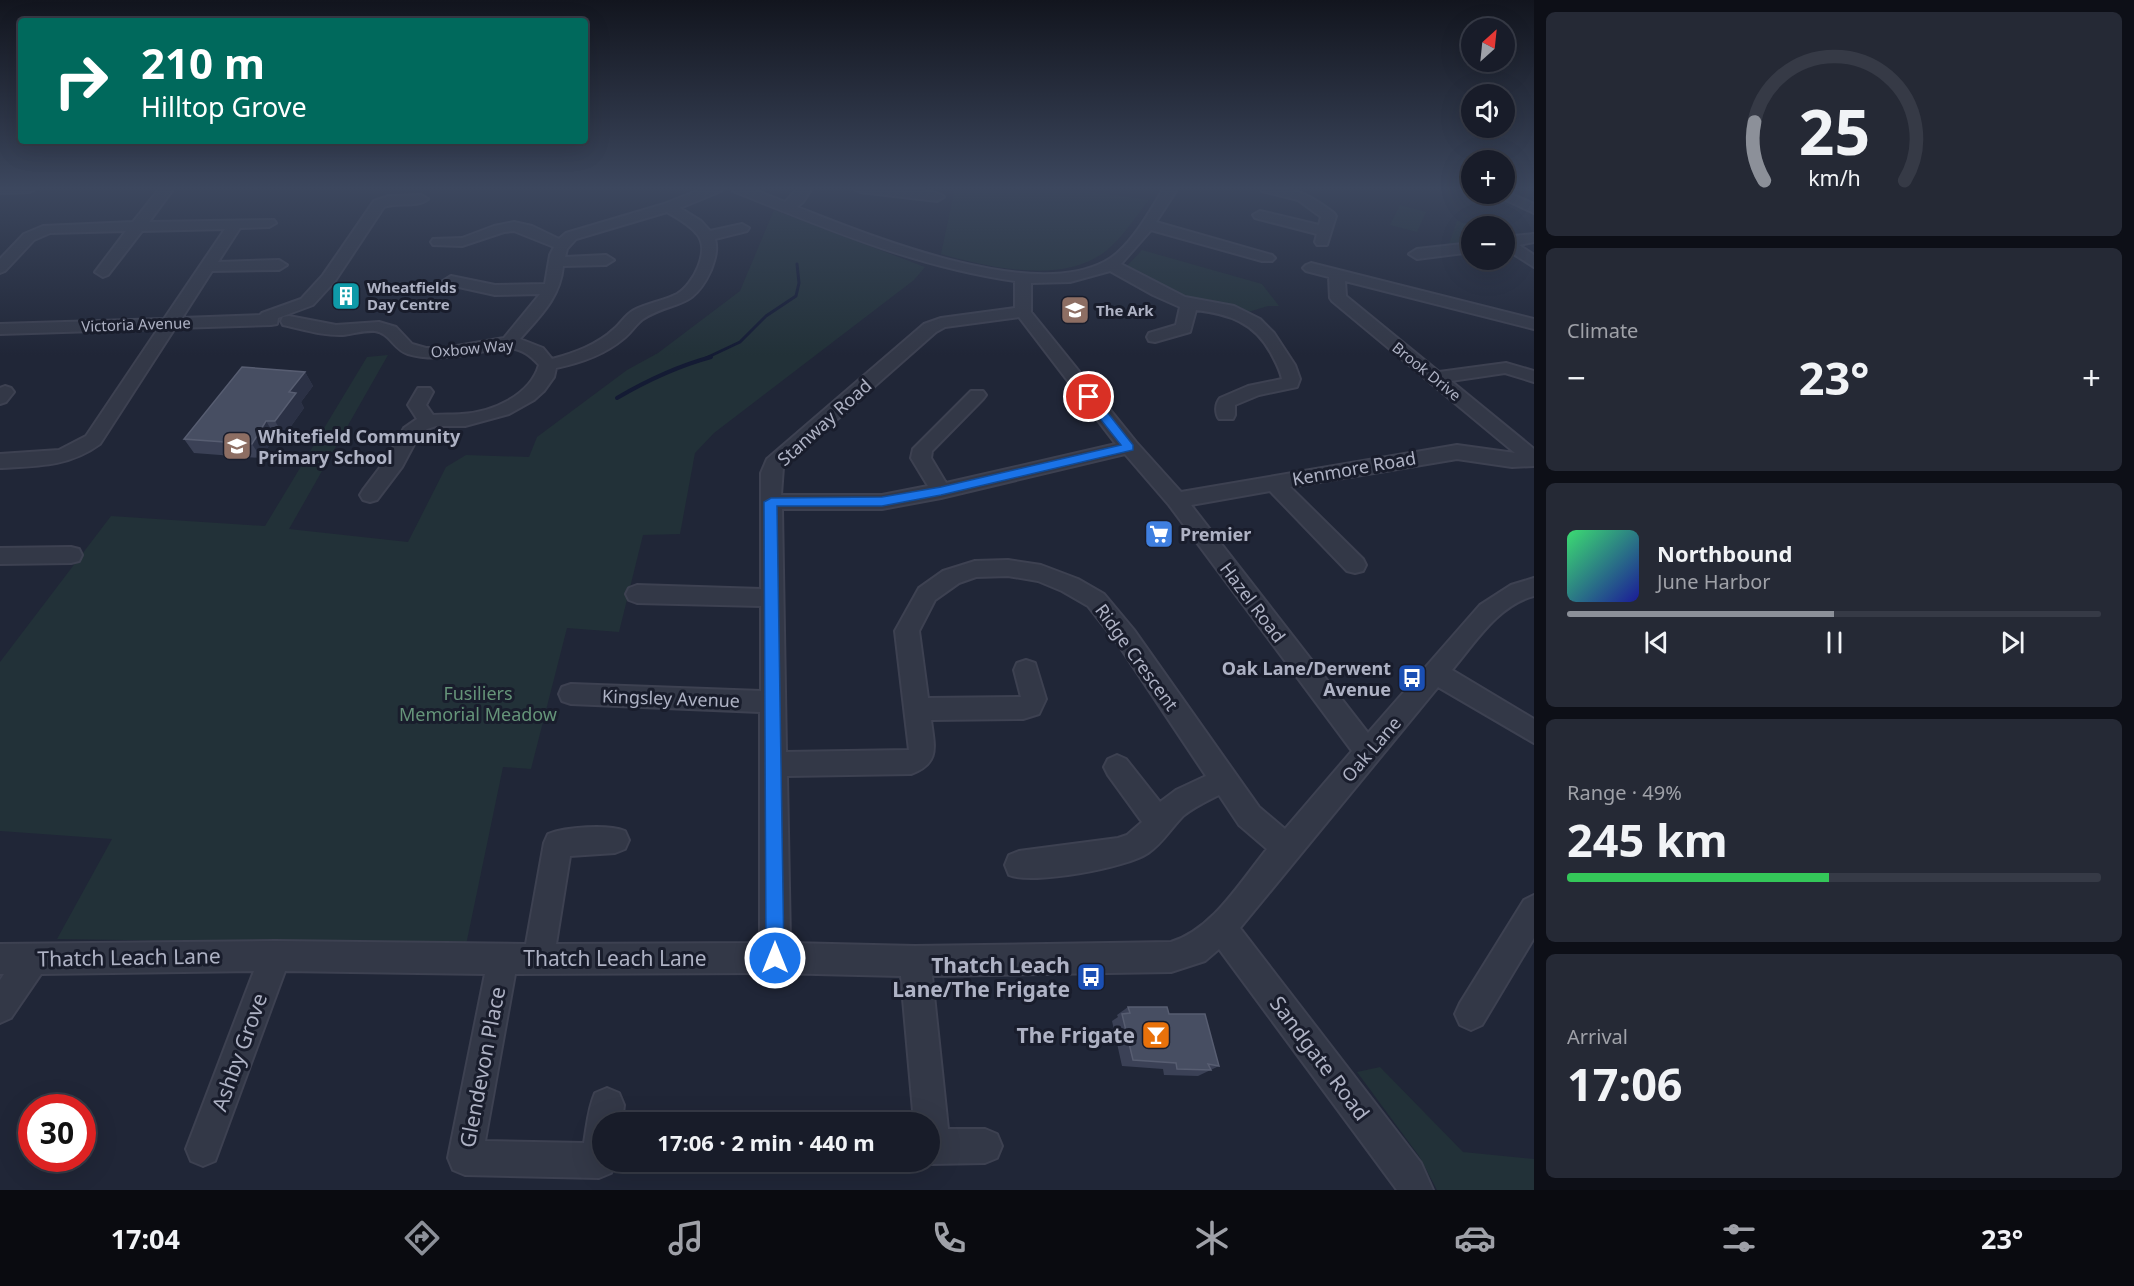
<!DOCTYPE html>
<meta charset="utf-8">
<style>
body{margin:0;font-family:"Noto Sans",sans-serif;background:#252935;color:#f1f3f6;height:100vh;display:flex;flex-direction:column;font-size:22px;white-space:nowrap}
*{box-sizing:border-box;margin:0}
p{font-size:20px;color:#9fa1a8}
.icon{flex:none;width:33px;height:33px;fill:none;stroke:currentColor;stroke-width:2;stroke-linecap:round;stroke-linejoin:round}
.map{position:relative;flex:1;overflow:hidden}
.panel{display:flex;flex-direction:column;gap:12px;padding:12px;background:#0d0f17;width:600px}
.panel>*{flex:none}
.banner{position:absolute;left:18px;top:18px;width:570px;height:126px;border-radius:6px;box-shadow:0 6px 24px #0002,0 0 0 2px #363a46;background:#00695c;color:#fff;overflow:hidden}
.needle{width:39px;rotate:27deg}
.tools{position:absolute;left:1461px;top:18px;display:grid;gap:12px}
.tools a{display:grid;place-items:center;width:54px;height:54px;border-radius:50%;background:#181c29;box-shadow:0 6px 24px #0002,0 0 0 2px #363a46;font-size:30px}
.speed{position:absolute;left:18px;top:1094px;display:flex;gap:12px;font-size:30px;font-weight:700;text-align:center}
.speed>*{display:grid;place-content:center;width:78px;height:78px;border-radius:50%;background:#181c29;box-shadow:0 6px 24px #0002,0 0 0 2px #363a46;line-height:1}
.speed .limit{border:9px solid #d22;background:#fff;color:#111}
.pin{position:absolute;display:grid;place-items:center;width:51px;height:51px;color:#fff;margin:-26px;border:3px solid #fff;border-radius:50%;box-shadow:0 2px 6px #0007}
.me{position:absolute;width:66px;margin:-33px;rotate:0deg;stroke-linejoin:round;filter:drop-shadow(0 0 4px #0008)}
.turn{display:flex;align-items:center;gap:21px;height:126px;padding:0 24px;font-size:27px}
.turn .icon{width:78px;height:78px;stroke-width:2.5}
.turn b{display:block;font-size:42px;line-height:51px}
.big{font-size:45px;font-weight:700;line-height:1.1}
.panel .tile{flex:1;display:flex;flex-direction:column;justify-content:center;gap:9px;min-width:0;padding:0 21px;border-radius:9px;background:#252935}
.panel .dial{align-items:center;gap:0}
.dial svg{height:156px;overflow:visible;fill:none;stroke:#363a46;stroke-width:7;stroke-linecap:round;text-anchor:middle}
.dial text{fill:#f1f3f6;stroke:none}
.song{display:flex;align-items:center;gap:18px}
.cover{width:72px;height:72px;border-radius:9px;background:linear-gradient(135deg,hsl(140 70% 55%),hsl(240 70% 35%))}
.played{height:6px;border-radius:3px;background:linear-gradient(90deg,#8c9099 50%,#363a46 50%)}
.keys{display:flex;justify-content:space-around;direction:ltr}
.heat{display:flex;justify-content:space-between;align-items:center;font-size:33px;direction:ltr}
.charge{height:9px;border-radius:4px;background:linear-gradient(90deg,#34c759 49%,#363a46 0)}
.trip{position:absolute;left:592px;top:1112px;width:348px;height:60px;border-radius:30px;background:#181c29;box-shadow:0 6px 24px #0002,0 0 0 2px #363a46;font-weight:700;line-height:60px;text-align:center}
.dock{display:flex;height:96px;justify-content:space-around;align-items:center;background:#0a0b10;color:#9fa1a8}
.dock .icon{width:42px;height:42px}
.dock .on{color:#8c9099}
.dock b{font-size:27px;color:#f1f3f6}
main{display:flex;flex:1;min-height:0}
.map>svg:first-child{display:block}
.green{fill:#223138}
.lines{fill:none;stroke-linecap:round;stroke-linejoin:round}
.stream-far1{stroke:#141b34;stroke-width:3}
.stream{stroke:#141b34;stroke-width:4}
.minor-casing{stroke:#3d4151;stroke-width:4}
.minor{fill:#333847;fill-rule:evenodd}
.wall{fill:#3b4156}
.shaded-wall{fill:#2b3145}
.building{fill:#474e62;stroke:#575d71;stroke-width:1.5}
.route{fill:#1a73e8;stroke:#114b97;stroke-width:1.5}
.labels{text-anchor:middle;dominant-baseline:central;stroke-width:6;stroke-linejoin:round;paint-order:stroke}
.far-poi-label{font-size:15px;font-weight:bold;fill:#aeb2c4;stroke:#191d2c;text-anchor:start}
.far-street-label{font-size:15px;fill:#aeb2c4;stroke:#191d2c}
.street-label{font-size:18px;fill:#aeb2c4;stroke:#191d2c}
.poi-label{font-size:18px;font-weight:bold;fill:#aeb2c4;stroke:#191d2c;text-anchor:start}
.park-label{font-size:18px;fill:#659479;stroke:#191d2c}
.near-street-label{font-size:21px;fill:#aeb2c4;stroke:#191d2c}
.near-poi-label{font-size:21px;font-weight:bold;fill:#aeb2c4;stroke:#191d2c;text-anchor:end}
</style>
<main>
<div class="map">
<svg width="1534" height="1190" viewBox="0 0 1534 1190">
<rect width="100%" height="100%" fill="#202637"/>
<!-- green -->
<g class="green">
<path d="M955 188H1062L1149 200C1136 216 1123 237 1107 250 1065 285 990 268 941 254Z"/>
<path d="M1400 205 1426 212 1417 232 1390 225Z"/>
<path d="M774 210 925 267 914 280 714 433 695 453 680 534 643 535 619 632 567 628 531 769 503 767 466 945 57 939 112 839 0 831V662L111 516 265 526 367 357 388 355 289 529 408 542 446 467 466 455 529 457 537 437 627 370 658 353 740 291Z"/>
<path d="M1457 221 1478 226H1472L1471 242 1449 245Z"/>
<path d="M1142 250 1262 284 1279 306H1268L1245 313 1191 300 1126 267Z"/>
<path d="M1380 1067 1463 1152 1534 1159V1190H1437L1419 1156 1357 1072Z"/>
</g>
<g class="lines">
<!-- stream-far1 -->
<path class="stream-far1" d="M706 358 740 342 766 316 796 296 799 283 797 264"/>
<!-- stream -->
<path class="stream" d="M617 398C646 381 678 366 711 357"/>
<!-- minor casing -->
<g class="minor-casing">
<g id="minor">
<path d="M0 188H37L30 192 0 193Z"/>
<path d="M160 188H174L149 222 274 220 276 223 269 227 240 228 218 262 279 260 287 265 279 270 212 271 182 318 260 315 262 313 301 299 323 275 374 201 389 196 421 195 428 199C418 208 397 202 384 207L335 281 313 305 278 318 277 324 271 325 175 328 100 444C69 467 36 466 0 468V454L59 450 86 436 158 329 0 334V324L164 319 225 229 142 231 108 275 103 277 95 272 126 231 50 233 34 240 5 271 0 273V259L24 234 43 226 133 222Z"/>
<path d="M704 188H723L721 191 680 208 701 221 710 231 742 224 749 228 747 231 715 239C718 250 715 259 711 270 692 312 674 299 643 319 635 325 631 333 623 339 604 355 580 363 556 368L554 377 544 391 534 400 509 414 465 426H436L427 429 418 437 402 467 377 500 370 502 363 500 360 495 363 490 388 457 404 428 417 419 408 405 418 388H430L433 392 426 405 433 415C443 414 453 415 462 414 492 412 530 396 539 365 530 355 523 350 510 348 476 350 442 364 408 354 394 350 390 333 375 331 364 330 353 334 343 335 323 336 302 329 283 325L281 321 283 317 289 316 336 325 379 322 396 327 412 344 426 348H445L504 338 540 294 495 295 445 284 443 281 451 276 495 285 545 284 550 255 554 247 514 231 504 232 462 246 433 245 431 242 433 239 462 238 494 226 514 222 532 226 559 239 566 233 664 204ZM667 212C677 218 689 224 697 234 711 250 693 285 677 294 663 301 648 303 634 310 625 315 621 323 614 329 597 345 574 353 552 359L543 348 520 339C540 316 560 298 563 266L606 265 614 260 606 255 565 257 567 249 576 239Z"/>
<path d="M731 188H750L785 202 798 188H812L803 202 797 207C871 236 1029 301 1104 262 1129 250 1150 211 1164 188H1178L1156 222 1272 255 1275 258 1272 261H1262L1151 230 1121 264 1185 297 1234 306 1260 319 1274 333 1295 365 1300 379 1297 387 1259 395 1235 405V415L1233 419H1219C1215 413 1215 404 1220 398L1248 386 1282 379C1280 369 1275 361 1271 353 1254 322 1229 314 1196 310L1190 332 1155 342 1149 341 1147 337 1149 333 1176 325 1180 307 1153 295 1110 271 1070 282 1031 283V312L1136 442 1181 492 1457 445 1515 453 1332 301 1330 298 1329 277 1306 271 1303 268 1306 265 1311 263 1534 319V329L1345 281 1346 296 1439 372 1506 363 1534 371V382L1505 373 1451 381 1534 449V466L1512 467 1457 459 1290 487 1363 559 1366 565 1363 571 1355 573 1347 571 1270 491 1191 505 1368 733 1480 605 1511 585 1534 578V596C1498 605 1475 643 1452 670L1534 719V743L1438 687 1240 928 1421 1163 1433 1190H1397L1219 949 1205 961 1171 972 932 976 948 1129H985L997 1134 1002 1146 997 1158 985 1163 930 1164 922 1161H930V1122H914L901 976 775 973 515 974 485 1141 584 1143C587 1126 588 1109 595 1093L607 1088 619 1093 624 1105 622 1122H603V1161H616L611 1173 599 1178 465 1175 453 1170 448 1158 485 974 285 971 215 1161 203 1166 191 1161 186 1149 254 971 41 974 11 1018 0 1023V980L4 974H0V944L275 941 526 944 544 843 548 834C566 827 607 824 625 831L629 840 625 849 615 853 570 856 556 944 760 943V712L571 704 562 701 559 694 562 687 571 684 761 691V606L637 603 629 600 626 594 629 588 637 585 761 589V473L767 459 924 324 941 318 1015 308V281C916 267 825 228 733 191ZM1019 317 1116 444 946 483 931 458 932 451 983 399 986 395 983 391H971L913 449 911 458 928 486 882 495H781L783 467 936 332 945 327ZM1125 454 1169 505 1352 751 1285 829 1259 807 1134 630 1104 594 1078 579 1041 565 1008 560 975 561 943 571 919 588 895 631 909 750 786 752 782 509H882L941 498ZM1008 576 1038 581 1062 591 1088 606 1118 644 1206 776 1176 790 1160 802 1126 759 1117 755 1108 759 1104 767 1108 775 1142 822 1127 835 1118 838 1019 851 1009 855 1005 865 1009 875C1033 885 1126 868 1148 853 1163 843 1171 828 1183 816 1194 807 1207 801 1219 795L1239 825 1267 849C1240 882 1213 929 1171 942L915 946 790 943 787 776 911 774C941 763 934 746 931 720L1023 719 1039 714 1046 699 1035 663 1026 660 1017 663 1014 670 1021 697 928 698 919 631 935 600 959 583 976 577Z"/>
<path d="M853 188C871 188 933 186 944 197L937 201 860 192Z"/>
<path d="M1260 188C1296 188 1306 192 1334 213L1336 216 1327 245H1317L1315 242 1317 234 1255 218 1253 215 1260 211 1319 225 1321 217 1298 200 1262 191Z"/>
<path d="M1505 191 1534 204V213L1493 194H1504Z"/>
<path d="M1534 234V242L1519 245 1534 255V267L1504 248V237Z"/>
<path d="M1472 243V252L1417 259 1409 254 1417 249Z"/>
<path d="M5 386 11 388 14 392 6 402 0 404V388Z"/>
<path d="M71 547 79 549 82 555 79 561 71 563 0 564V548Z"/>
<path d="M1534 895V938L1482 1025 1471 1030 1460 1025 1455 1014 1460 1003 1524 900Z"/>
</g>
</g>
<!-- minor -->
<use href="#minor" class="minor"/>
</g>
<!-- wall -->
<g class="wall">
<path d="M305 372 313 386 301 402 304 408 284 436H275L261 458 194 453 184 439Z"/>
<path d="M1128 1007 1169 1014 1219 1066 1198 1076 1164 1075 1163 1069 1122 1066 1112 1021 1118 1017 1117 1015Z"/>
</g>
<!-- shaded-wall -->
<g class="shaded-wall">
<path d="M587 188H598L587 190Z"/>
<path d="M305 372 313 386 301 402 304 408 284 436 275 421 289 392Z"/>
<path d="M266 421 275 436 261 458 252 444Z"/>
</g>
<!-- building -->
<g class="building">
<path d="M242 367 305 372 289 392 296 393 275 421H266L252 444 184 439Z"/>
<path d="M1128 1007H1167L1169 1014H1205L1219 1066 1208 1064 1211 1070 1177 1069 1176 1063 1133 1060 1122 1014 1130 1013Z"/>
</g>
<!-- sky -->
<linearGradient id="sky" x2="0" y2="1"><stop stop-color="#12151e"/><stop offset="0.53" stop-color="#3c475e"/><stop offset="1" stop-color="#3c475e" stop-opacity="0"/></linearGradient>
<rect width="1534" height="355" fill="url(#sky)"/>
<!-- route -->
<path class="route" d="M1089 393 1093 394 1133 445V450L941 495 882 506H777L784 958 781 965 775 967 768 965 766 958 764 502 771 498 882 497 941 487 1121 445 1083 397Z"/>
<!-- icons -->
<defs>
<g id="building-square" transform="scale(1.5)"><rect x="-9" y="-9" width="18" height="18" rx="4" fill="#0f9aa8" stroke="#191d2c"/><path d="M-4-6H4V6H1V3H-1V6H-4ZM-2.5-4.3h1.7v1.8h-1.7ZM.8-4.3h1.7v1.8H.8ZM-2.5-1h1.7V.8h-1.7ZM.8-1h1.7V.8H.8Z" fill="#fff"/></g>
<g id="school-square" transform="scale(1.5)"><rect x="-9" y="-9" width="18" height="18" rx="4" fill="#8d6e63" stroke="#191d2c"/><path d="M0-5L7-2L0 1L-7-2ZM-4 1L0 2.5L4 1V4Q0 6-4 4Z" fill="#fff"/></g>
<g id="supermarket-square" transform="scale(1.5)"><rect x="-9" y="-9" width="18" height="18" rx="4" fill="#3f7fe0" stroke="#191d2c"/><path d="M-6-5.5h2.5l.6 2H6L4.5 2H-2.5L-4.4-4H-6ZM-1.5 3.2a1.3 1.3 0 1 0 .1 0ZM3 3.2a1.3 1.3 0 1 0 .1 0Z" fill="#fff"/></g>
<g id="bus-square" transform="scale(1.5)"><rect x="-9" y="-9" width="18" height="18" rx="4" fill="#1a4fb4" stroke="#191d2c"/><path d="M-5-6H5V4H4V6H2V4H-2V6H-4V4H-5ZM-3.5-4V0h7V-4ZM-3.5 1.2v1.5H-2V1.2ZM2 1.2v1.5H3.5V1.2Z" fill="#fff"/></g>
<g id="bar-square" transform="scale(1.5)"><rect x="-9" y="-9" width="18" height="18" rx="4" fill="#e8710a" stroke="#191d2c"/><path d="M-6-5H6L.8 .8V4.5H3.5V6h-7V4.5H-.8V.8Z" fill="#fff"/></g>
</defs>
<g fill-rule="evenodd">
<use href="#building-square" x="346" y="296"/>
<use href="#school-square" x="1075" y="310"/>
<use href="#school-square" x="237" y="446"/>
<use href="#supermarket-square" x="1159" y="534"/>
<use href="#bus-square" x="1412" y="678"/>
<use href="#bus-square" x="1091" y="977"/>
<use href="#bar-square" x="1156" y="1035"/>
</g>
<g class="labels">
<!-- far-poi labels -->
<g class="far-poi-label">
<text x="367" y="287">Wheatfields<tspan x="367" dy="17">Day Centre</tspan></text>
<text x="1096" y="310">The Ark</text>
</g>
<!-- far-street labels -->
<g class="far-street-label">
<text transform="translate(136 324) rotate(-2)">Victoria Avenue</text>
<text transform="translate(472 348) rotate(-5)">Oxbow Way</text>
<text transform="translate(1427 371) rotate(39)">Brook Drive</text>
</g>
<!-- street labels -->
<g class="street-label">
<text transform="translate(824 422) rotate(-42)">Stanway Road</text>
<text transform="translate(1354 468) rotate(-10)">Kenmore Road</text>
<text transform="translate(1253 602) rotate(53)">Hazel Road</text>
<text transform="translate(1137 657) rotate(54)">Ridge Crescent</text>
<text transform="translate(671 698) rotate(2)">Kingsley Avenue</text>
<text transform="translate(1371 749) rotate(-49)">Oak Lane</text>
</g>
<!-- poi labels -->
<g class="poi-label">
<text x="258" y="436">Whitefield Community<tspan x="258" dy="21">Primary School</tspan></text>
<text x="1180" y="534">Premier</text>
<text x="1391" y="668" text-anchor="end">Oak Lane/Derwent<tspan x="1391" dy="21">Avenue</tspan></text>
</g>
<!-- park labels -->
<g class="park-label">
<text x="478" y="693">Fusiliers<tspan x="478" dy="21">Memorial Meadow</tspan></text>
</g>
<!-- near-street labels -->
<g class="near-street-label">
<text transform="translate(129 957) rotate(-1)">Thatch Leach Lane</text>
<text x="615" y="958">Thatch Leach Lane</text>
<text transform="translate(239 1052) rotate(-70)">Ashby Grove</text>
<text transform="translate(1320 1058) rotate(53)">Sandgate Road</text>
<text transform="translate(482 1067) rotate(-79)">Glendevon Place</text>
</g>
<!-- near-poi labels -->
<g class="near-poi-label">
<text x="1070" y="965">Thatch Leach<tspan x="1070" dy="24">Lane/The Frigate</tspan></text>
<text x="1135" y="1035">The Frigate</text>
</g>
</g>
</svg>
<div class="tools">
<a><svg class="needle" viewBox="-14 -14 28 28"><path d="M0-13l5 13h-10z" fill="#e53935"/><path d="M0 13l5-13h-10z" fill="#9fa1a8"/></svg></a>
<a><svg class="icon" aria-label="sound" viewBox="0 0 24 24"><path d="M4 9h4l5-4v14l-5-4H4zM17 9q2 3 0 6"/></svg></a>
<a>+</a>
<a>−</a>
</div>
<div class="speed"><div class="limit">30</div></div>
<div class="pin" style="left:1089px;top:397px;background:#d93025"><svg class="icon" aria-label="arrive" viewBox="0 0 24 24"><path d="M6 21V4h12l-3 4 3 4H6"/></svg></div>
<svg class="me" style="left:775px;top:958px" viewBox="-20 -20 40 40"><circle r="17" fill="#1a73e8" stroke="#fff" stroke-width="3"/><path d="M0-11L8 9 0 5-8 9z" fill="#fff"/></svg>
<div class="trip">17:06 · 2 min · 440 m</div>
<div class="banner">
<div class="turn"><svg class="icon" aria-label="right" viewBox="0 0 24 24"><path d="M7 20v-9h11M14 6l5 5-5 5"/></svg><div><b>210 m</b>Hilltop Grove</div></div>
</div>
</div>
<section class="panel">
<div class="tile dial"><svg viewBox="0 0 100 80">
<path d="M14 69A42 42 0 1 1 86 69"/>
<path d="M14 69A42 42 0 0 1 9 39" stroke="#8c9099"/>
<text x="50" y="56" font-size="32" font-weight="700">25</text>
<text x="50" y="72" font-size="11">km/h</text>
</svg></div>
<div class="tile"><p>Climate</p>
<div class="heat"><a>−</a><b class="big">23°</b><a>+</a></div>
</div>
<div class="tile">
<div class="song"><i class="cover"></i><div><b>Northbound</b><p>June Harbor</p></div></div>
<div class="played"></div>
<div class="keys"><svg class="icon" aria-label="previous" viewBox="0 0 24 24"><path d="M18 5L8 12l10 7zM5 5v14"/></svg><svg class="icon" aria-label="pause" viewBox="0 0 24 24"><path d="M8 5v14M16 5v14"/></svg><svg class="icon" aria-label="next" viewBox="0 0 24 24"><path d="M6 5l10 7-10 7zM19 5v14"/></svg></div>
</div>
<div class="tile"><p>Range · 49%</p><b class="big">245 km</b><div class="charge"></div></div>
<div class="tile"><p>Arrival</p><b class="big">17:06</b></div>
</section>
</main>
<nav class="dock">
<b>17:04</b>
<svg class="icon on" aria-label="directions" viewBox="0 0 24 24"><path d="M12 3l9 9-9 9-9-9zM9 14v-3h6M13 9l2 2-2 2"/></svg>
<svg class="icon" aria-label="music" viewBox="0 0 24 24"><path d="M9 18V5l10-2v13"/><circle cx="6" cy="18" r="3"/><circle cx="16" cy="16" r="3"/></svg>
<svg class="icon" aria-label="phone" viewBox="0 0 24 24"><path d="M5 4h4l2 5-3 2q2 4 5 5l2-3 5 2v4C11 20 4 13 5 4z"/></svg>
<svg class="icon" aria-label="climate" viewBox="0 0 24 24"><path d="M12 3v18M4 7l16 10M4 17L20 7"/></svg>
<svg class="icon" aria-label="car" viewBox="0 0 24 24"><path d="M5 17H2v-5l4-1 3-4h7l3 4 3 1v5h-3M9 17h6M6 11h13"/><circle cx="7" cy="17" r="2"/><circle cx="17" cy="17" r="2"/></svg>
<svg class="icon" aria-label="filters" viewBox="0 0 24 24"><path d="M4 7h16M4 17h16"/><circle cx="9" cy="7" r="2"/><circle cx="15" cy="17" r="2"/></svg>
<b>23°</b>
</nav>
